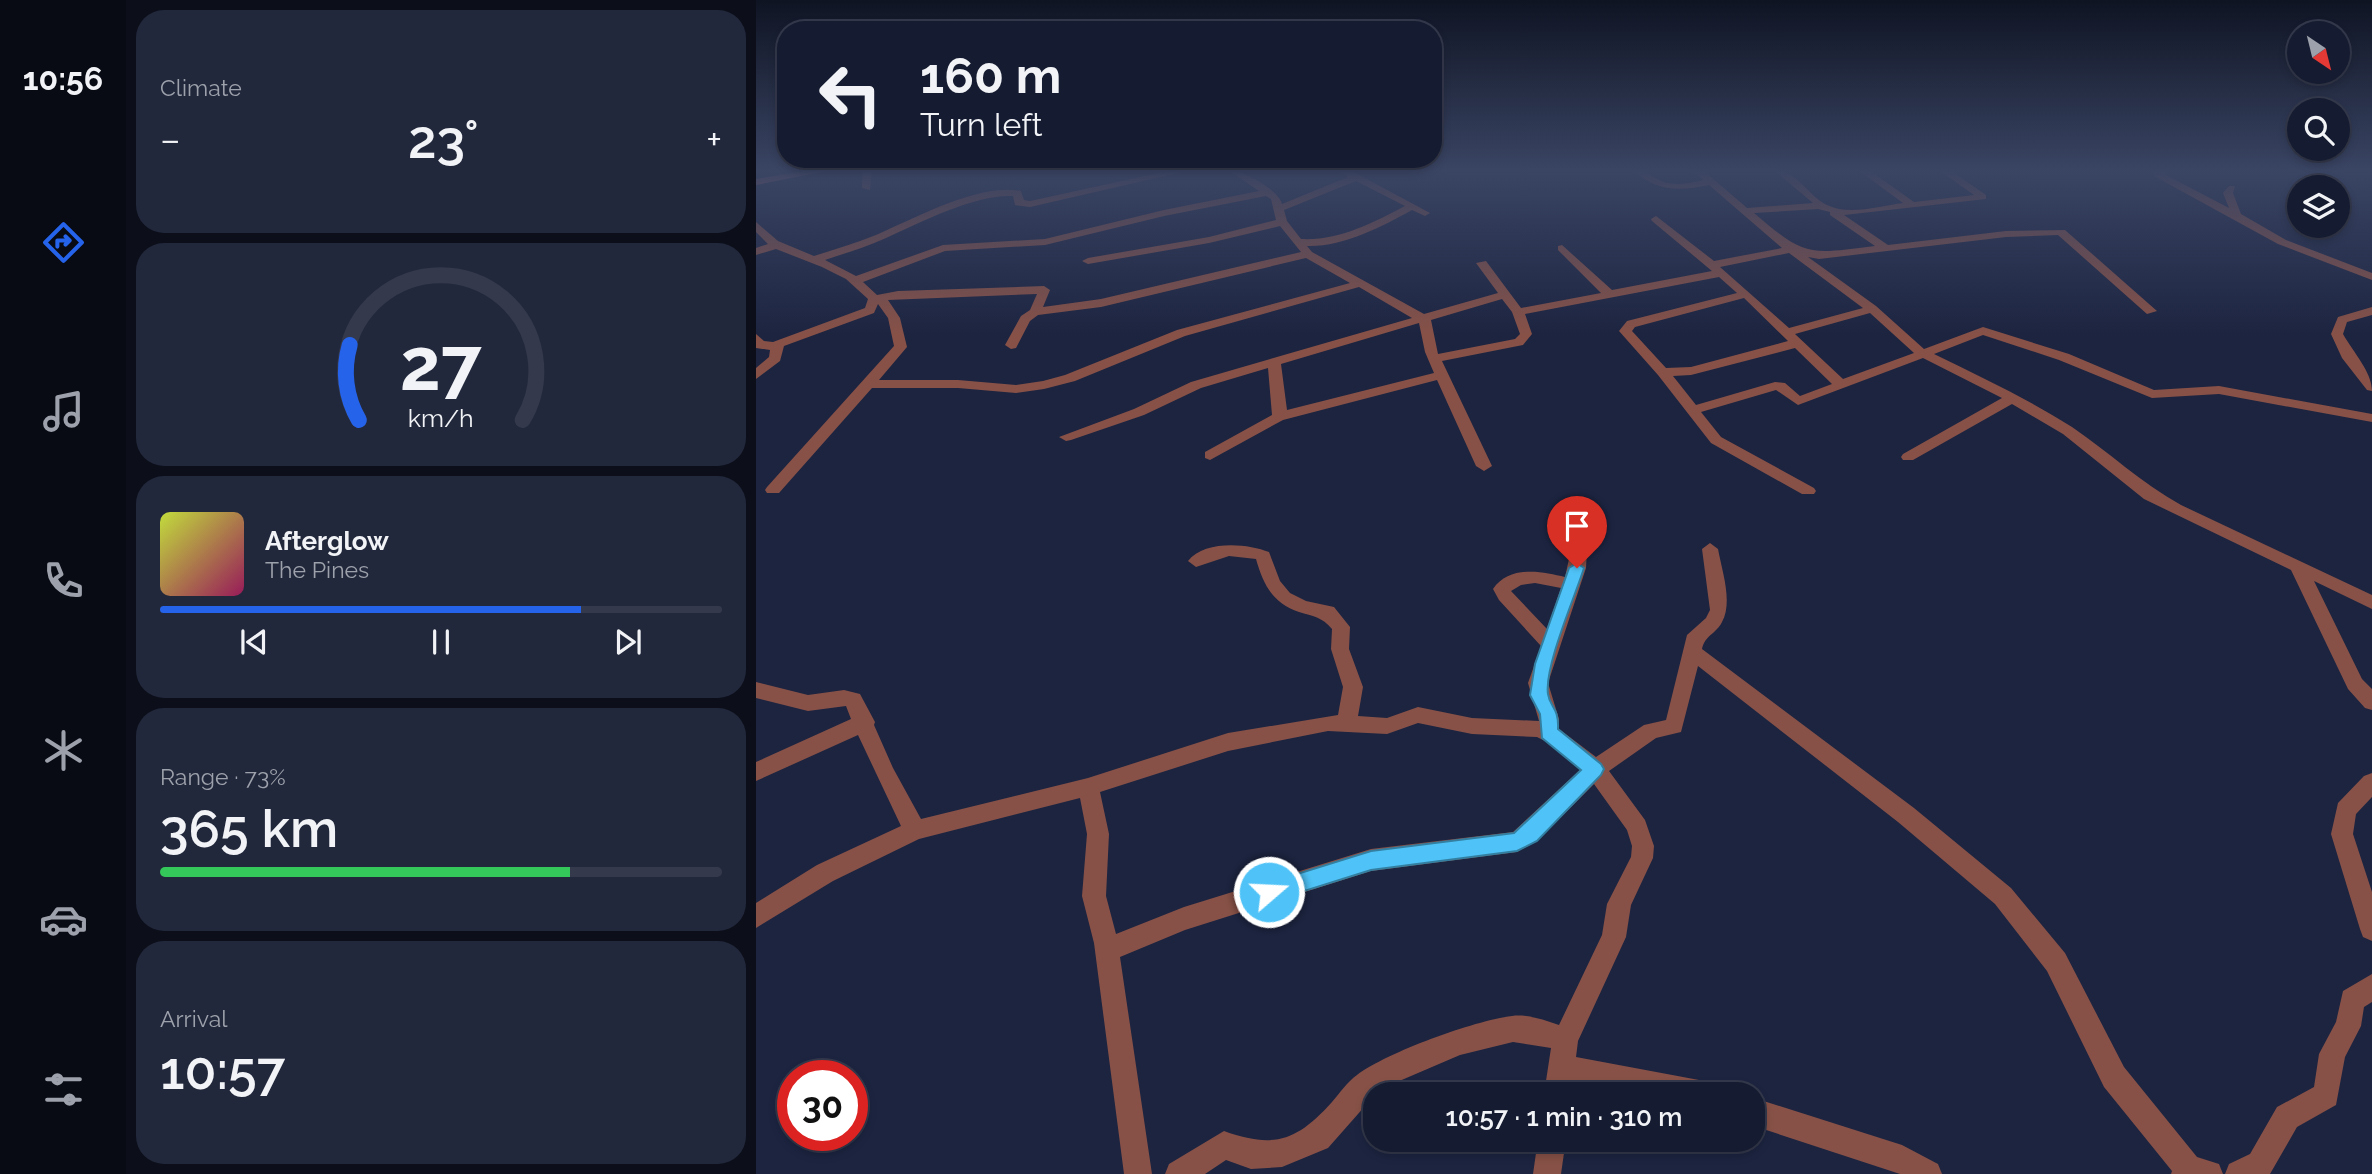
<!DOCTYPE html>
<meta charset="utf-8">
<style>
body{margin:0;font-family:Raleway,sans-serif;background:#22283c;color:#f1f3f6;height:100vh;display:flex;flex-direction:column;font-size:26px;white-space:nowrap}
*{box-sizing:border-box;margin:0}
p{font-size:23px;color:#9da1ab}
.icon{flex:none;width:38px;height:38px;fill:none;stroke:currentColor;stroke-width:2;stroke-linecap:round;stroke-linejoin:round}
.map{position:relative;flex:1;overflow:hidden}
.drawer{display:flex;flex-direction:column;gap:10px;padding:10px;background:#0c0f1a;width:630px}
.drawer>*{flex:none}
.hud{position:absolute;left:21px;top:21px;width:665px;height:147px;border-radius:28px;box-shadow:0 4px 10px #0003,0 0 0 2px #34394c;background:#151b30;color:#f1f3f6;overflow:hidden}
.needle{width:46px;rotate:145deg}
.tools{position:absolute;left:1531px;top:21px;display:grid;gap:14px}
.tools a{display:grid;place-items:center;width:63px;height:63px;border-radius:50%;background:#151b30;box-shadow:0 4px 10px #0003,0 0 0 2px #34394c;font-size:35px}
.speed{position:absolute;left:21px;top:1060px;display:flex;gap:14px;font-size:35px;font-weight:700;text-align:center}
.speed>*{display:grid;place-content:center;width:91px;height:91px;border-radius:50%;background:#151b30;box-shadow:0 4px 10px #0003,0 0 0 2px #34394c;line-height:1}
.speed .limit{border:10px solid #d22;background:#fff;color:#111}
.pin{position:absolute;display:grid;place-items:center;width:60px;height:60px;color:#fff;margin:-72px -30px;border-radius:50% 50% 50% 0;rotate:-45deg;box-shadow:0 0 7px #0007}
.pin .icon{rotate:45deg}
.me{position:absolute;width:77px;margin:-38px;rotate:71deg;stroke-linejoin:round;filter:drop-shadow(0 0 5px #0008)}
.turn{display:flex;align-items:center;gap:24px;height:147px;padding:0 28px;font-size:32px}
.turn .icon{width:91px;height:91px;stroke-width:2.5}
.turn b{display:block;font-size:49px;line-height:60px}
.big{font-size:52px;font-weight:600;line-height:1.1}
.drawer .widget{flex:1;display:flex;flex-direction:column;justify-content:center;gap:10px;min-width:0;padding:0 24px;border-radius:28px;background:#22283c}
.drawer .dial{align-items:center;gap:0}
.dial svg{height:182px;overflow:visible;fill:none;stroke:#34394c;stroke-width:7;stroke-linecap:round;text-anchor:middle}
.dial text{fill:#f1f3f6;stroke:none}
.song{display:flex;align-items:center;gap:21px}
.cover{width:84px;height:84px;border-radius:10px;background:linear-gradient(135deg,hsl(70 70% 55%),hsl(330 70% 35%))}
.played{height:7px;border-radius:4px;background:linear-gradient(90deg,#2563eb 75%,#34394c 75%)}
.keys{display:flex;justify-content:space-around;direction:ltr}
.heat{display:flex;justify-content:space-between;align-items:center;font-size:38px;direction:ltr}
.charge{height:10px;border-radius:5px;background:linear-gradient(90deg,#34c759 73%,#34394c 0)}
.trip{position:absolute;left:607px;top:1082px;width:402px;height:70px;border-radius:28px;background:#151b30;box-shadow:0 4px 10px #0003,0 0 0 2px #34394c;font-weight:600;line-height:70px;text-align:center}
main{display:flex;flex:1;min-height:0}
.tabs{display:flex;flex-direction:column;width:126px;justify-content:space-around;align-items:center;background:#080b13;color:#9da1ab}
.tabs .icon{width:49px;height:49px}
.tabs .active{color:#2563eb}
.tabs b{font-size:32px;color:#f1f3f6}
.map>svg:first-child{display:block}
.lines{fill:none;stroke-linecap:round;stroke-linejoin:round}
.minor{fill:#875147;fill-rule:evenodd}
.major{fill:#e77765;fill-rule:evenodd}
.route{fill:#4fc3f7;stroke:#337fa1;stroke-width:2}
</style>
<main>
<nav class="tabs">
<b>10:56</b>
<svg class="icon active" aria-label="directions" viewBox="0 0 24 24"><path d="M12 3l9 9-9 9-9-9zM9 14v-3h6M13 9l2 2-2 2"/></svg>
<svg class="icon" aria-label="music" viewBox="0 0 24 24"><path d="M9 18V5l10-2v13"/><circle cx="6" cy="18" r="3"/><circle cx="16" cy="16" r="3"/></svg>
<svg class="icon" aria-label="phone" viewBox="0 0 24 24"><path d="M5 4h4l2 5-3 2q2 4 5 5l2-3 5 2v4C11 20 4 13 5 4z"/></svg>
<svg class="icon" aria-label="climate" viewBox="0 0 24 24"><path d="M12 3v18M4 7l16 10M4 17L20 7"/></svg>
<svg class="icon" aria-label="car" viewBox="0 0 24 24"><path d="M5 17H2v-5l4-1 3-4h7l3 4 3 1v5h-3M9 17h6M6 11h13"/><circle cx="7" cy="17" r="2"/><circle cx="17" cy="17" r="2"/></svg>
<svg class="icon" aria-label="filters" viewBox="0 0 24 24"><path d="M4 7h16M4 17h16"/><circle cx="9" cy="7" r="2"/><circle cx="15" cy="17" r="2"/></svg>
</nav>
<section class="drawer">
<div class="widget"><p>Climate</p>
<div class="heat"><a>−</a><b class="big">23°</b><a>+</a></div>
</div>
<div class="widget dial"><svg viewBox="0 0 100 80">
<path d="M14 69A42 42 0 1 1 86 69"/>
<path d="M14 69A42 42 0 0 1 10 36" stroke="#2563eb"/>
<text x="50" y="56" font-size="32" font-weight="700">27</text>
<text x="50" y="72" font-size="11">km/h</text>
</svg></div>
<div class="widget">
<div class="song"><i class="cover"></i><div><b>Afterglow</b><p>The Pines</p></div></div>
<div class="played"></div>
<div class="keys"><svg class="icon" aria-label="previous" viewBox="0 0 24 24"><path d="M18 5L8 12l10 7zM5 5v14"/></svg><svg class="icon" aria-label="pause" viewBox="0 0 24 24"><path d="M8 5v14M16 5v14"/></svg><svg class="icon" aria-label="next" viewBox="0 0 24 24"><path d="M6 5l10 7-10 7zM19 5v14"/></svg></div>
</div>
<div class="widget"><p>Range · 73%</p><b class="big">365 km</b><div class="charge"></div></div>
<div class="widget"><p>Arrival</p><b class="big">10:57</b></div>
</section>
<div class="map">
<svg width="1616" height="1174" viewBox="0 0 1616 1174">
<rect width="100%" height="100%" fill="#1c2440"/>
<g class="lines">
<!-- minor -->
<g class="minor">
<path d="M106 170H116L114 190 106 188Z"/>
<path d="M416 170H435L274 207 259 205 257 196C219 194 165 222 130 238 111 247 89 253 69 260L100 276 187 245 289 239 408 210 503 191 472 170C487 170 523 190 526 204L592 177 581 170H594L674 213 669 216 656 210C625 227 587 247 551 246L556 252 668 314 742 293 720 263 730 261 765 308 845 293 802 250V246L806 245 856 290 956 271 896 221 895 219 900 216 958 261 1026 248 953 185C924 191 900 192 877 170 891 170 896 178 908 182 921 186 935 183 947 180L936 170H947L991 208 1057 203 1018 170C1041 170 1052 196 1071 205 1093 216 1124 206 1147 203L1102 170H1113L1158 202 1218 195 1184 171 1194 170 1230 195V199L1088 215 1132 245 1250 231 1309 230 1401 311 1391 314 1302 235 1250 237 1063 259 1052 257 1120 306 1168 349 1227 327 1313 354 1398 390 1463 386 1616 414V422L1463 394 1396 398 1303 360 1227 335 1178 354C1225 377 1272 399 1316 427 1353 452 1385 483 1425 505L1616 595V609L1558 581 1606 679 1616 689V710L1609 708 1592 689 1535 570 1388 499 1307 434 1256 404 1157 460H1147L1145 457 1147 454 1246 398 1167 358 1042 405 1020 390 945 412 965 437 1058 488 1060 491 1058 494H1046L955 443 902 375 863 331 871 321 981 293 963 277 769 314 776 334 767 345 686 361 736 466 728 471 720 466 681 380 527 420 454 460 449 458V452L516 415 512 368 445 388 388 415 315 440 310 441 303 437 378 409 435 382 656 318 603 287 429 336 319 381 288 389 260 393 202 388H116L23 493H11L9 490 11 487 138 346 132 318 122 304 118 313 28 346 24 361 0 379V368L13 357 14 350 0 348V334L8 341 17 342 109 308 112 299 90 279 66 267 20 249 0 255V248L12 244 0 232V222L22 241 58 256C79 249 100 243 120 235 160 218 222 183 265 191L268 200 274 201ZM600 181 649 206C617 223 582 241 545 239L531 221 528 210ZM510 196 515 199 520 220 453 237 332 258 326 261 332 264 453 243 524 226 545 252 345 299 287 307 294 290 288 286 142 291 121 295 107 282 189 251 289 245 408 216ZM1062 209 1074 212V215L1119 246C1053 254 1050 258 998 213ZM1033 253 1107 308 1033 328 964 267ZM550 258 594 283 421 330 309 375 287 381 260 385 202 380H123L151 347 144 318 132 300 281 294 274 310 265 316 249 345 255 349 260 348 274 321 282 315 345 307ZM988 298 1032 341 935 367 910 368 876 331 879 327ZM746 299 756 312 764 334 759 339 682 354 675 320ZM1114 313 1158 353 1087 379 1039 334ZM663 323 669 352 678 373 531 410 525 364ZM1039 348 1076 384 1044 396 1029 383 1019 382 940 405 917 376 935 375Z"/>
<path d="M1402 170H1415L1408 174 1473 208 1467 193 1473 186H1479L1477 193 1485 214 1530 240 1616 273V280L1522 244 1398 176V172Z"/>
<path d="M1616 307V315L1591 322 1587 334C1597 352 1616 372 1616 391L1611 390 1586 358 1575 334 1582 317Z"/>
<path d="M954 543 962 549C966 571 977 602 966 622 960 634 949 635 946 649L1158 808 1255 888 1309 953 1368 1067 1441 1157 1463 1164 1467 1174H1415L1416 1171 1348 1087 1291 971 1239 904 1142 822 942 666 925 732 900 738 853 771 889 820 898 846 897 858 875 905 870 937 822 1041 820 1057 943 1080 953 1084 957 1094H870L817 1084 816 1094H788L795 1048 757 1042 704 1055 634 1085 617 1097 572 1148 526 1167 495 1169 470 1160 449 1174H409L413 1164 468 1131C518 1149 541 1141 576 1102 584 1093 591 1082 601 1075 632 1052 717 1021 756 1016 772 1014 788 1020 803 1025L846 935 851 904 875 857 876 846 871 830 838 784 781 841 761 852 615 871 429 930 364 957 396 1174H368L338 943 326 896 331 834 324 798 163 839 77 881 0 928V903L61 865 145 826 102 735 0 781V762L95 719 90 706 52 711 0 698V682L52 695 88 690 104 694 119 722 118 725 137 768 165 819 332 778 472 733 582 715 587 687 575 649 576 629C566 617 557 616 543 612 517 604 507 584 500 559L473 556 440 567 432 561C448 540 491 543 513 552L524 581 534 593 550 601 578 607 594 627 593 649 607 687 602 716 631 718 662 707 716 718 783 721 772 683 785 646 743 600 737 589C753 565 786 571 809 577L815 550 823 544 831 550 830 568 792 683 803 719V729L840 757 888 725 910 720 931 635 950 618 954 610 946 549ZM779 583 805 588 791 629 755 591 765 585ZM662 723 716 734 781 737 793 743 825 769 757 832 615 849 428 907 360 934 350 896 353 834 344 792 472 751 572 731 631 734Z"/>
<path d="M1616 773V797L1600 814 1597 834 1616 892V941L1607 937 1604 929 1575 834 1582 803 1608 776Z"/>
<path d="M1616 974V1002L1608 1007 1605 1026 1589 1057 1580 1105 1541 1127 1514 1174H1469L1473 1164 1494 1154 1521 1107 1558 1087 1563 1054 1580 1022 1587 991Z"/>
<path d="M998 1098 1146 1145 1182 1164 1186 1174H1144L998 1126Z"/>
<path d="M782 1139H810L805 1174H777Z"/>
</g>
<!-- major -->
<path class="major" d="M53 170H76L0 185V179Z"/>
</g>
<!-- sky -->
<linearGradient id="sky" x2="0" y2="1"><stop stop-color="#0f1423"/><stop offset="0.51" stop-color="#3a4564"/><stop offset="1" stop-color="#3a4564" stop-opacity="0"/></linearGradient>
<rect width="1616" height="335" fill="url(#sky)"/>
<!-- route -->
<path class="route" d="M821 563 828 568C819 597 788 667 792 694 794 708 803 707 802 729L845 764 848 769 845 775 781 841 761 851 615 870 513 902 506 899 503 892 506 885 615 851 758 833 825 770 786 738 784 714 774 695 779 664 813 568Z"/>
</svg>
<div class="tools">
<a><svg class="needle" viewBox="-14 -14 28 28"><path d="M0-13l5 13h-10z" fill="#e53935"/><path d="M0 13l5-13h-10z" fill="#9da1ab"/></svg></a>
<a><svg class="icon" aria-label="search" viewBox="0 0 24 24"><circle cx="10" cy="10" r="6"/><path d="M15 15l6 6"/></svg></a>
<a><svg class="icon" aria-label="layers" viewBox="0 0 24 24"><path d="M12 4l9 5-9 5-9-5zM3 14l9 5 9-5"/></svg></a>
</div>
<div class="speed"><div class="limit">30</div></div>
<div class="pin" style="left:821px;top:568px;background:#d93025"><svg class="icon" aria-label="arrive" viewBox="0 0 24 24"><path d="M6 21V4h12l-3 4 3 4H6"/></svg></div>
<svg class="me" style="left:513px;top:892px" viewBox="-20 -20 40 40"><circle r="17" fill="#4fc3f7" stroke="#fff" stroke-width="3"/><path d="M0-11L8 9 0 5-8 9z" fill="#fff"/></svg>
<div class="trip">10:57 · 1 min · 310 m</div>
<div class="hud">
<div class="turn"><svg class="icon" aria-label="left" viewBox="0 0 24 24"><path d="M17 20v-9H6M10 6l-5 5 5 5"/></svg><div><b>160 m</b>Turn left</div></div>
</div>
</div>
</main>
